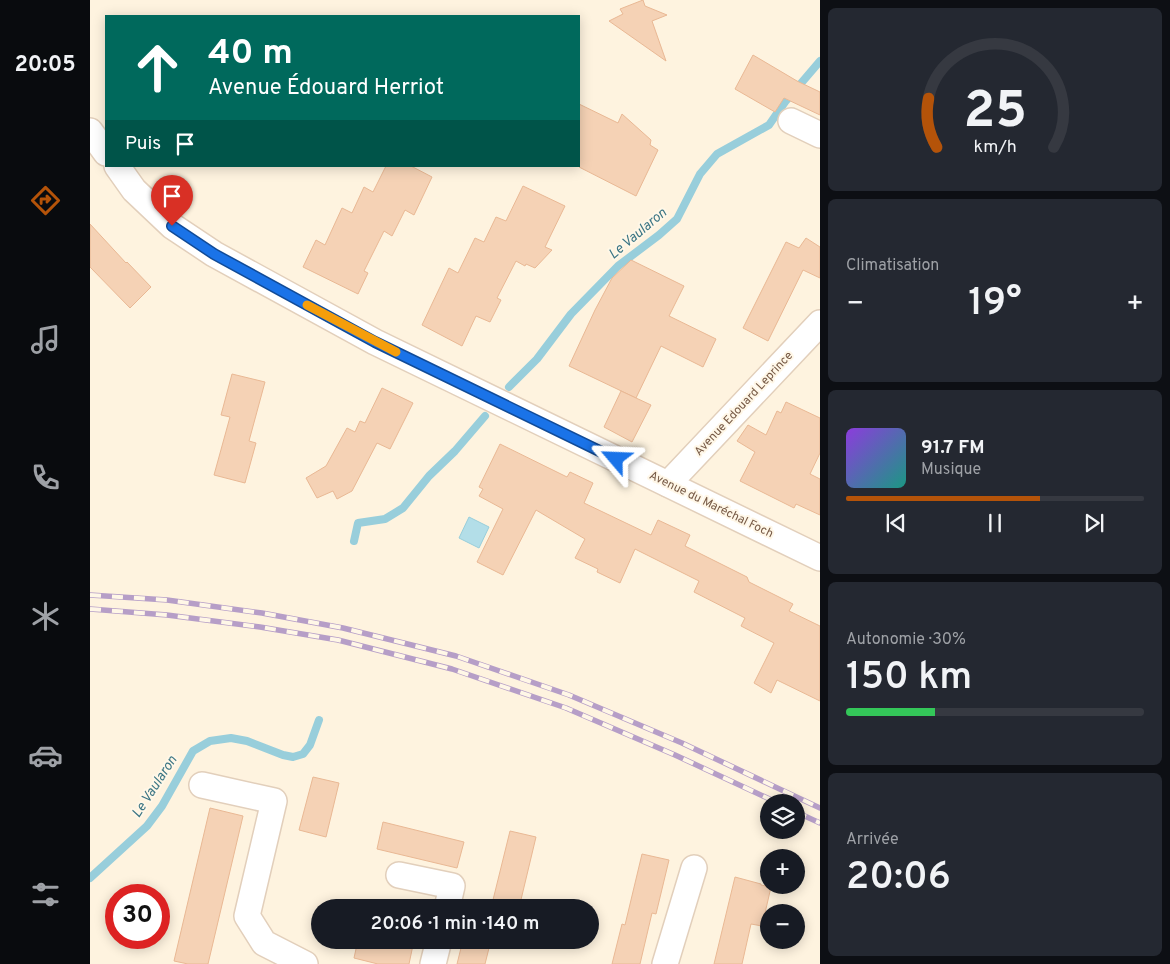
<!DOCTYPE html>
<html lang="fr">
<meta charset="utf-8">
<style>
body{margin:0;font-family:Overpass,sans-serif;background:#242831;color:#f1f3f6;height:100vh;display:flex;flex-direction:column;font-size:19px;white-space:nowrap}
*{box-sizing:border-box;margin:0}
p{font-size:16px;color:#9ea1a6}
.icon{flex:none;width:28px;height:28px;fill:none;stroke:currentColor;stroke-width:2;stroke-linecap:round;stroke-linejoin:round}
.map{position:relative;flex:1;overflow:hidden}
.panel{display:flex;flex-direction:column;gap:8px;padding:8px;background:#0d0f14;width:350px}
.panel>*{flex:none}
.top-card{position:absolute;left:15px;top:15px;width:475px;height:152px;border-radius:0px;box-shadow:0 2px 12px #0003;background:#00695c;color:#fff;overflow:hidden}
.tools{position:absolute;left:670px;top:794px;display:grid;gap:10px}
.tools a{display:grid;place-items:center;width:45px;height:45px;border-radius:50%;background:#171b24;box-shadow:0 2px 12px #0003;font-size:25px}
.speed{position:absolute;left:15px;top:884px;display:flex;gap:10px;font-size:25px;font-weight:700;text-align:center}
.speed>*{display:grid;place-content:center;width:65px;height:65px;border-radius:50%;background:#171b24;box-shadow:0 2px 12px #0003;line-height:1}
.speed .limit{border:8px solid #d22;background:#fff;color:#111}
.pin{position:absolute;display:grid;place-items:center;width:42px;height:42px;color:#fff;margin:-51px -21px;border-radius:50% 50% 50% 0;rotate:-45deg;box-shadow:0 0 5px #0007}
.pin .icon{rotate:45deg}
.me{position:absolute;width:55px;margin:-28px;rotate:296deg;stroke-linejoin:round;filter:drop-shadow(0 0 4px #0008)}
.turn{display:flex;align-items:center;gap:18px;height:105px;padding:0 20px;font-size:22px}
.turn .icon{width:65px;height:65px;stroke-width:2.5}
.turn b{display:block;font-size:35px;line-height:42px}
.then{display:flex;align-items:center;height:48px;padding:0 20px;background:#0003;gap:10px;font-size:19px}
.big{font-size:38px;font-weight:600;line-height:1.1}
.panel .card{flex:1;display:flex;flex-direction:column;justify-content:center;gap:8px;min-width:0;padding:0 18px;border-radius:8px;background:#242831}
.panel .dial{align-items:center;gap:0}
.dial svg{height:130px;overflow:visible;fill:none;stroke:#363941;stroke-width:7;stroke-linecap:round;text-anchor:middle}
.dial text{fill:#f1f3f6;stroke:none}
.song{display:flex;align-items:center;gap:15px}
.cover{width:60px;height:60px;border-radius:8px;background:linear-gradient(135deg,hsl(270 70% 55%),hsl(170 70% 35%))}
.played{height:5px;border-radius:2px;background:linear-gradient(90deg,#b45309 65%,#363941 65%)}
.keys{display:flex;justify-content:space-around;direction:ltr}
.heat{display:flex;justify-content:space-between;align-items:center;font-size:28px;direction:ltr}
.charge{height:8px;border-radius:4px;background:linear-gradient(90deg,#34c759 30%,#363941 0)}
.trip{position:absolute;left:221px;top:899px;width:288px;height:50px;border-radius:25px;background:#171b24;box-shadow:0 2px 12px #0003;font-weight:600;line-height:50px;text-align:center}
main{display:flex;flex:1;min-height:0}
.tab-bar{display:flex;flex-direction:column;width:90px;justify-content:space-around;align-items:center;background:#090b0e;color:#9ea1a6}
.tab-bar .icon{width:35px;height:35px}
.tab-bar .on{color:#b45309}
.tab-bar b{font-size:22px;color:#f1f3f6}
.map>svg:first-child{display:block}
.water{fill:#b3dee8;stroke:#98cedb}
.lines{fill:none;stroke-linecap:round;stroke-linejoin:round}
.stream{stroke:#98cedb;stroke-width:8}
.building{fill:#f5d2b5;stroke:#e9b894}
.minor-casing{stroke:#e2cfbb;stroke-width:28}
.minor{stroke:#fff;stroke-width:25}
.rail-casing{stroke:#b69ec7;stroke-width:5.5}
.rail{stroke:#fff7e7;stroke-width:4;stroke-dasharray:11;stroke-linecap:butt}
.route-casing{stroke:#114b97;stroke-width:12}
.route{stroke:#1a73e8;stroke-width:9}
.slow{stroke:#f59e0b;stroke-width:9}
.labels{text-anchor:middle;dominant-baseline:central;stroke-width:4;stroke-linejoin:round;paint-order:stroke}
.street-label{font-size:12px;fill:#765945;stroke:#fff7e7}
.water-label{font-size:14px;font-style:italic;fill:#3b7584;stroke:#fff7e7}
</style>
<main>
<nav class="tab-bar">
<b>20:05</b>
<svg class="icon on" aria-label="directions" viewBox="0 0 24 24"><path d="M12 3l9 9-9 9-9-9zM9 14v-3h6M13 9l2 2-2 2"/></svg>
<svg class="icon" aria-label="music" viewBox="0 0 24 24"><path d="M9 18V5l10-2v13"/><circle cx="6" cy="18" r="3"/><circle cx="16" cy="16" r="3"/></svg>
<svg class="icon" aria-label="phone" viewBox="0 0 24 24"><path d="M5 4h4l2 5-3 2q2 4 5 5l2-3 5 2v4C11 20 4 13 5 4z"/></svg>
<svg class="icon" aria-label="climate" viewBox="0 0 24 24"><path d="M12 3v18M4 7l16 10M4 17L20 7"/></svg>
<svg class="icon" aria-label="car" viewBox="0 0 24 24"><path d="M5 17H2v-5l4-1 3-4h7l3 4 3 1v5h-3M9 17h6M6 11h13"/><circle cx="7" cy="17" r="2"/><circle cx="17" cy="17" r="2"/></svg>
<svg class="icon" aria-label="filters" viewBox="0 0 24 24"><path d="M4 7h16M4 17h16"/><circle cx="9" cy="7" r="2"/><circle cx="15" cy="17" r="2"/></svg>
</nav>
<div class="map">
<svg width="730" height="964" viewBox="0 0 730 964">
<rect width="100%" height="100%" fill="#fef3df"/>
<!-- water -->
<path class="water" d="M379 517 399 527 389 548 369 538Z"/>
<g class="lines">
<!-- stream -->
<g class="stream">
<path d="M419 387 447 359 481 314 528 266 569 235 587 219 610 174 627 154 679 125 695 102 730 61"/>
<path d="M264 541 268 523 295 519 313 508 339 476 365 451 395 416"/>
<path d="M0 878 57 826 72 806 103 751 120 741 141 738 157 741 193 755 203 757 213 754 220 745 229 720"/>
</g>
</g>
<!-- building -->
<g class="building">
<path d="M553 0 555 6 577 15 562 21 576 61 519 21 533 14 530 9Z"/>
<path d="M663 55 707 81 730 92V115L694 98 685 112 645 89Z"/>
<path d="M489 104 528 123 532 114 561 140 560 145 568 150 546 196 489 167Z"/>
<path d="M296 166H321L342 177 324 215 315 210 302 236 294 231 274 271 278 273 268 294 213 267 226 240 235 245 252 208 262 213 274 187 283 192Z"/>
<path d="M433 186 475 206 455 247 462 250 445 268 436 264 435 266 426 261 407 298 411 300 400 322 386 316 372 346 332 325 359 268 368 273 385 238 394 242 406 217 416 221Z"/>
<path d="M0 224 36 263 37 262 61 287 40 308 0 267Z"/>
<path d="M716 238 730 247V278L713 270 678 341 653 328 696 242 709 248Z"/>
<path d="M541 260 594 286 579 316 626 339 613 367 571 346 546 398 479 366 505 310 522 278Z"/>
<path d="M142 374 175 382 159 441 166 443 155 483 124 475 140 417 131 415Z"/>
<path d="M292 388 323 403 300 449 287 443 262 491 247 499 243 491 227 498 216 478 236 466 257 428 265 432 270 421 275 423Z"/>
<path d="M531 391 561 405 542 442 514 427Z"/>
<path d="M696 402 730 418V453L720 474 730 479V515L706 504 704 508 650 481 665 452 647 441 658 425 676 435 687 411 691 413Z"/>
<path d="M410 444 477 477 480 472 503 483 494 503 561 535 568 520 600 535 595 546 657 577 659 582 703 604 699 611 730 626V701L687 680 681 693 664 683 684 643 651 626 655 618 604 592 609 581 545 549 530 583 507 572 508 569 485 558 495 539 446 510 413 575 387 562 413 509 389 496 393 489 389 487Z"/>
<path d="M223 777 249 783 236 837 209 830Z"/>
<path d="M120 808 153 816 118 964H98L84 961Z"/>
<path d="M293 822 374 842 367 868 287 849Z"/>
<path d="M420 831 446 837 429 908H401Z"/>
<path d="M552 854 579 860 566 914 562 913 550 964H522L532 924 535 925Z"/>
<path d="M645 877 671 884V885L681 887 672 926 661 924 652 964H624Z"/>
<path d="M268 940H304L323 945 319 964H288L264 958Z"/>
<path d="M373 940H401L395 964H367Z"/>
</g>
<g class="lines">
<!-- minor casing -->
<g class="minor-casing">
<g id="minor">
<path d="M701 121 730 135"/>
<path d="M0 131 16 153"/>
<path d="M27 166 44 190 82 226 124 254 285 342 730 558"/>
<path d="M578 484 730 323"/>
<path d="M112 785 184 801 157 916 174 943 215 964"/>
<path d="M309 875 362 886 357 908"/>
<path d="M343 964 349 940"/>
<path d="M575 964 604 868"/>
</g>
</g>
<!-- minor -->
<use href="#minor" class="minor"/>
<!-- rail casing -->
<g class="rail-casing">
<g id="rail">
<path d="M0 595 77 600 172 613 253 628 366 656 479 695 592 743 730 808"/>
<path d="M0 609 77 615 170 627 248 640 362 669 476 708 585 755 686 802"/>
<path d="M706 812 730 823"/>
</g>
</g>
<!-- rail -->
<use href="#rail" class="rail"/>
</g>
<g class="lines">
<!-- route casing -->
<g class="route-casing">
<path id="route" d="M82 226 124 254 285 342 526 459"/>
</g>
<!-- route -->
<use href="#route" class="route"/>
<!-- slow -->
<path class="slow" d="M217 305 306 352"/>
</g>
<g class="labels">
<!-- street labels -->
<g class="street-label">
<text transform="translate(654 404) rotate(-47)">Avenue Edouard Leprince</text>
<text transform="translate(621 505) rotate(26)">Avenue du Maréchal Foch</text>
</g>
<!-- water labels -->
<g class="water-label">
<text transform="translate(548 234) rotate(-40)">Le Vaularon</text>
<text transform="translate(65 787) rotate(-57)">Le Vaularon</text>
</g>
</g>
</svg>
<div class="tools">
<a><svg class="icon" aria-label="layers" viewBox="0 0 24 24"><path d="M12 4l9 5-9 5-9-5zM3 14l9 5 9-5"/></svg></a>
<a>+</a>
<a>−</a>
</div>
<div class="speed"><div class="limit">30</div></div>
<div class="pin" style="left:82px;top:226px;background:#d93025"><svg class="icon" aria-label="arrive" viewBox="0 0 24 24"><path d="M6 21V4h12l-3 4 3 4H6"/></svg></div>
<svg class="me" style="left:526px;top:459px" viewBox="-20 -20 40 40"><path d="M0-17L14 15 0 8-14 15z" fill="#1a73e8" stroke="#fff" stroke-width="4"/></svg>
<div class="trip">20:06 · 1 min · 140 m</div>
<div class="top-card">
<div class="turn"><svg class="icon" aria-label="ahead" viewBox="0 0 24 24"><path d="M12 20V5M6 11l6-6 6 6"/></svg><div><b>40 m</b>Avenue Édouard Herriot</div></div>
<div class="then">Puis<svg class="icon" aria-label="arrive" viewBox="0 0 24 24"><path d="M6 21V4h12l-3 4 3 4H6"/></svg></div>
</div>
</div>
<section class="panel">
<div class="card dial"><svg viewBox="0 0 100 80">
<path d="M14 69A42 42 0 1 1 86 69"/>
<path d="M14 69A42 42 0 0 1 9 39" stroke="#b45309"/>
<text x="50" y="56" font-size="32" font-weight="700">25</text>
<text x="50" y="72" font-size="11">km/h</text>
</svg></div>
<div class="card"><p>Climatisation</p>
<div class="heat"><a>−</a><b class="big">19°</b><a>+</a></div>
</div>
<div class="card">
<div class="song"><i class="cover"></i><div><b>91.7 FM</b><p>Musique</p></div></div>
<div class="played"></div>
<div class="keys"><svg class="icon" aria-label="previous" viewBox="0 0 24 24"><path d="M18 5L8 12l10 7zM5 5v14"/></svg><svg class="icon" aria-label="pause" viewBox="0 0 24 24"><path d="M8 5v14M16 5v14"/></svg><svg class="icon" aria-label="next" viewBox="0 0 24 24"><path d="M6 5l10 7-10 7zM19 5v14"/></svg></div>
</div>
<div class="card"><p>Autonomie · 30%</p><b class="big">150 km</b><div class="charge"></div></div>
<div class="card"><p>Arrivée</p><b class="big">20:06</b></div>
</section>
</main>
